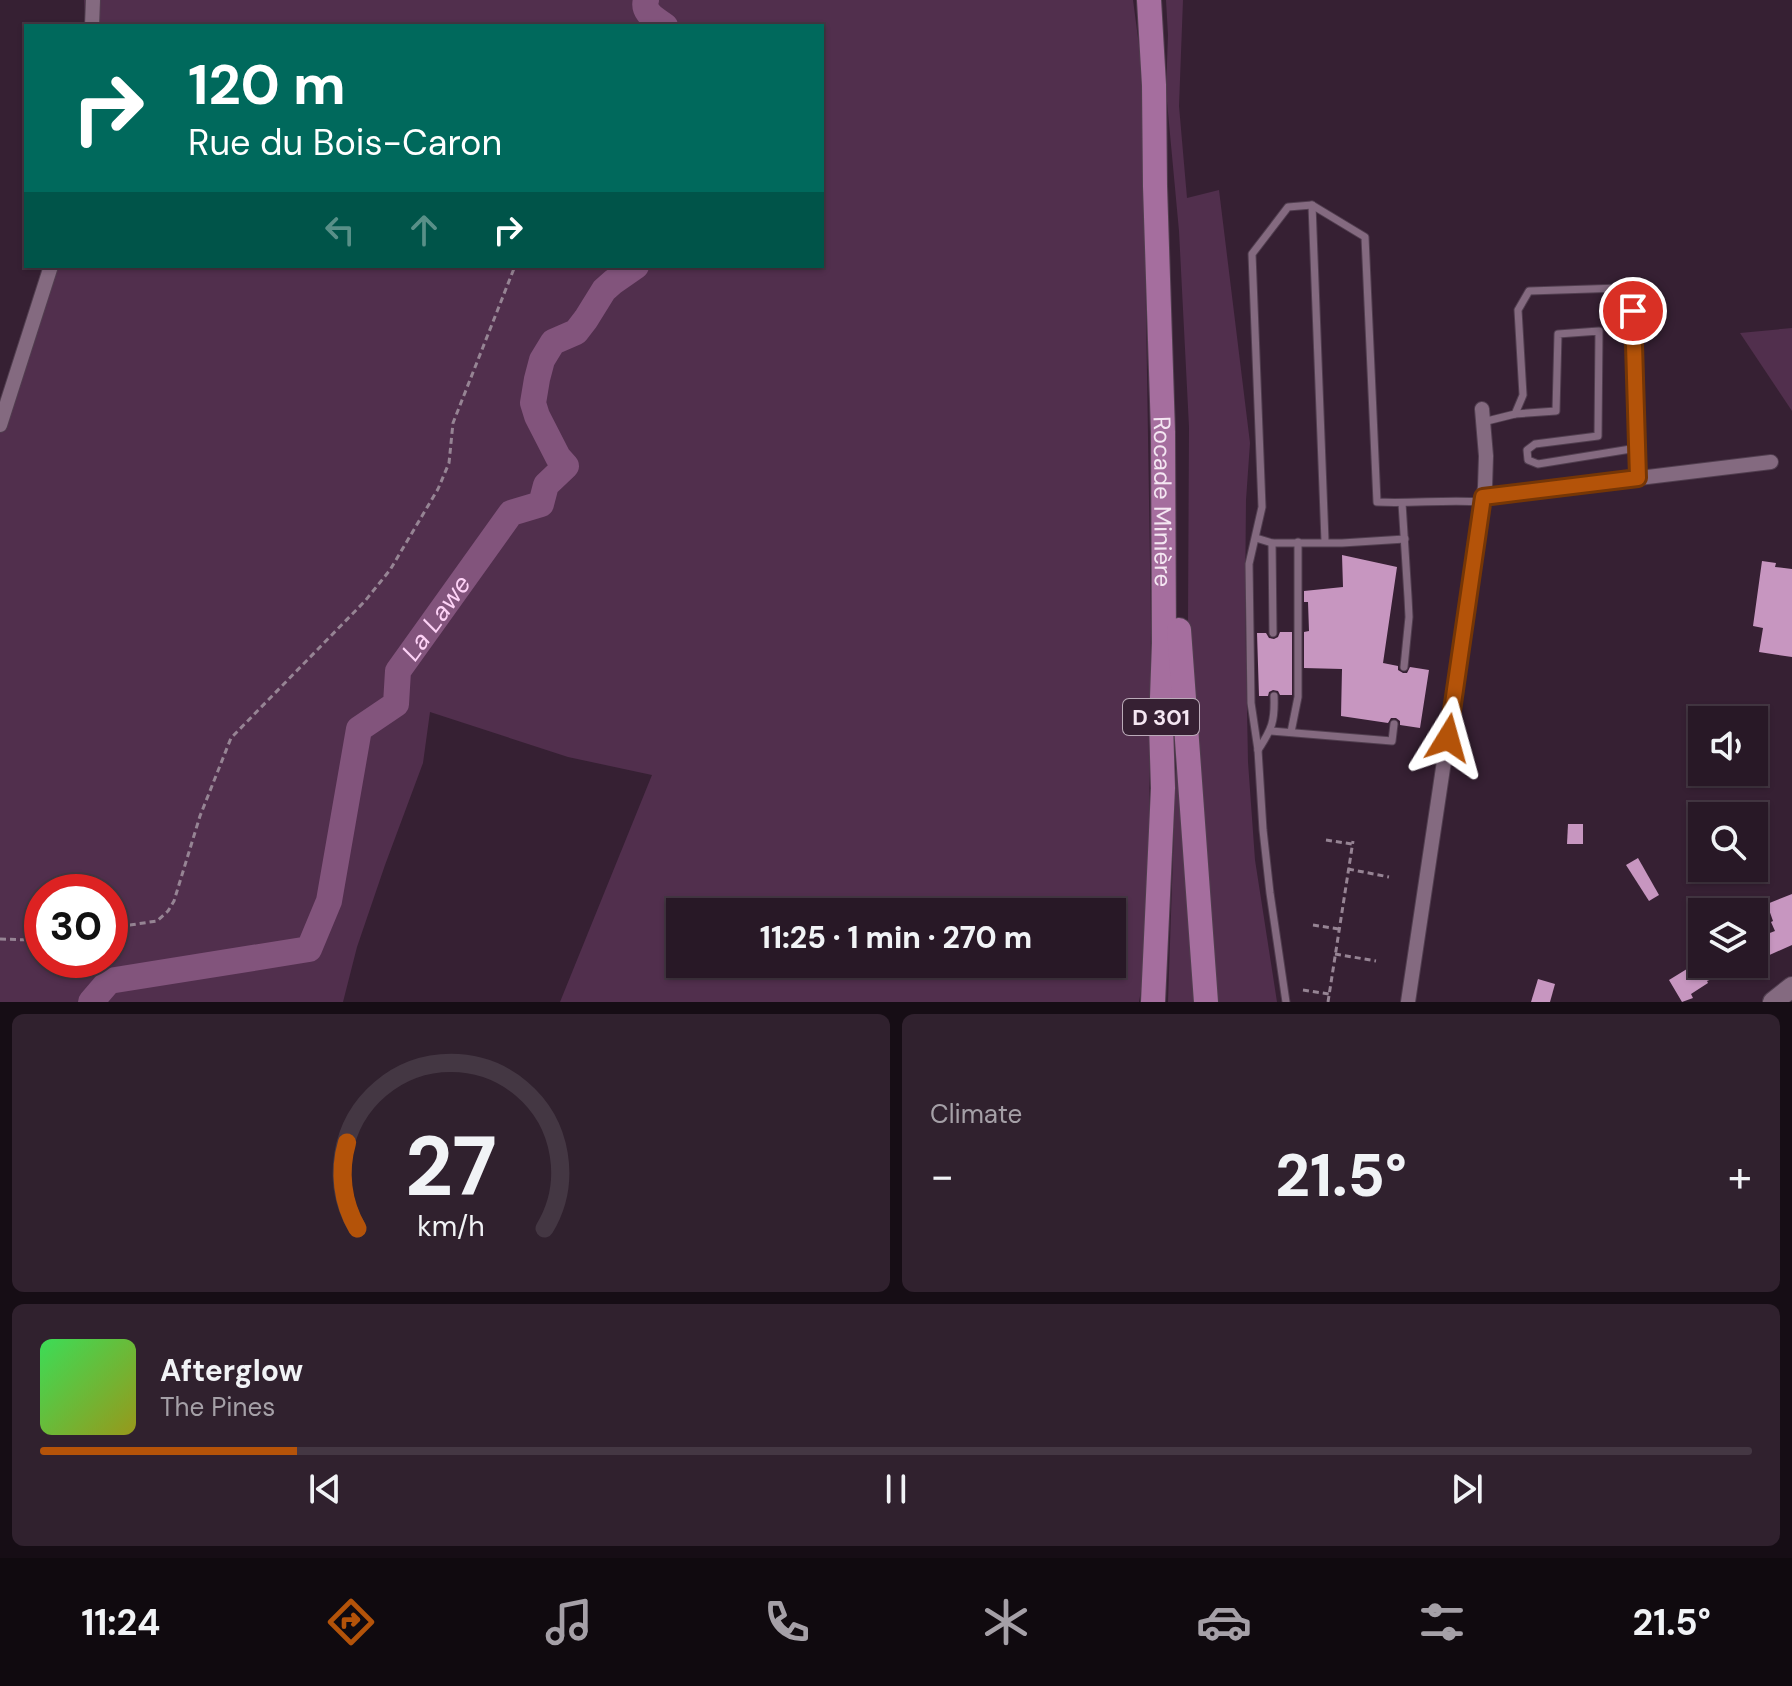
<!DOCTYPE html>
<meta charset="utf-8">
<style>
body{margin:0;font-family:"DM Sans",sans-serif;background:#30212e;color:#f1f3f6;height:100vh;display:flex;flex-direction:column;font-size:30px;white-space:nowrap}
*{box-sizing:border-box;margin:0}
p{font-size:26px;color:#a5a0a7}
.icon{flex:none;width:44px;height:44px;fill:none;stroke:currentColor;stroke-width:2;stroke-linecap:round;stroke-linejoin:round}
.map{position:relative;height:1002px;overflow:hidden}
.panel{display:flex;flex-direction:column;gap:12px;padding:12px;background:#160d15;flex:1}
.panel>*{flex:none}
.guide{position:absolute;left:24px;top:24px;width:800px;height:244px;border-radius:0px;box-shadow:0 2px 6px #0004,0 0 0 2px #443743;background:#00695c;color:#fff;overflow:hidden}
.tools{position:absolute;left:1688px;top:706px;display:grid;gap:16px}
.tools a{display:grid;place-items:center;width:80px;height:80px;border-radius:0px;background:#281826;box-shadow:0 2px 6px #0004,0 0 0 2px #443743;font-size:40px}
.speed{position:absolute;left:24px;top:874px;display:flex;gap:16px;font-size:40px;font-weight:700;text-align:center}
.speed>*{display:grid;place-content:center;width:104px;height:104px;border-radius:50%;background:#281826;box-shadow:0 2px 6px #0004,0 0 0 2px #443743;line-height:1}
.speed .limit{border:12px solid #d22;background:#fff;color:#111}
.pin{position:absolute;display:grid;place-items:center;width:68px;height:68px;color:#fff;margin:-34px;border:4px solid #fff;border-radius:50%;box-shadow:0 2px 8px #0007}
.me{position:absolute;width:88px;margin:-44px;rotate:8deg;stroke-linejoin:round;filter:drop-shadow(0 0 6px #0008)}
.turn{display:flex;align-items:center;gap:28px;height:168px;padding:0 32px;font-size:36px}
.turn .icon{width:104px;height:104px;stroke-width:2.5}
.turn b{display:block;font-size:56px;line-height:68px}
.lanes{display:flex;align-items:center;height:76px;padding:0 32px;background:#0003;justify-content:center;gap:40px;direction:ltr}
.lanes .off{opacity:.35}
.big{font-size:60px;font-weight:800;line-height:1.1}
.panel .tile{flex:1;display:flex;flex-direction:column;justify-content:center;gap:12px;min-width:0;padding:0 28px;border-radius:12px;background:#30212e}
.panel .dial{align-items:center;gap:0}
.dial svg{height:208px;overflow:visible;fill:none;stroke:#443743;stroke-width:7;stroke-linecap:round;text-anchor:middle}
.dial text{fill:#f1f3f6;stroke:none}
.song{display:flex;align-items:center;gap:24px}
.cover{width:96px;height:96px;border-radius:12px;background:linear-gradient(135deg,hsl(130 70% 55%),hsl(60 70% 35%))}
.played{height:8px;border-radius:4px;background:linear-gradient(90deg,#b45309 15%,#443743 15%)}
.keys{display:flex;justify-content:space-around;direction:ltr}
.heat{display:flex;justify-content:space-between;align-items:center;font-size:44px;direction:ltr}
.panel .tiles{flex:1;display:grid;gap:12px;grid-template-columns:1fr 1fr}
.tile:last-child{grid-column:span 2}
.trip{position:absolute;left:666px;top:898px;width:460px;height:80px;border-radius:0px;background:#281826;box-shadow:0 2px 6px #0004,0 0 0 2px #443743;font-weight:800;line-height:80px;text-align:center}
.menu{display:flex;height:128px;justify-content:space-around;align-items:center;background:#100a0f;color:#a5a0a7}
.menu .icon{width:56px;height:56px}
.menu .selected{color:#b45309}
.menu b{font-size:36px;color:#f1f3f6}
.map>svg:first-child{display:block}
.green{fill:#512f4d;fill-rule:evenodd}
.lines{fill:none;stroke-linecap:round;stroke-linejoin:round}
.river{stroke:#82547c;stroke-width:26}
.building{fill:#c796c0}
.service-casing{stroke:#513e4f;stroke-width:9}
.minor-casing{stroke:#513e4f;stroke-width:16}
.secondary-casing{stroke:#513e4f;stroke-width:22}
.trunk-casing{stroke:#513e4f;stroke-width:26}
.path{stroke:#968494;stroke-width:3;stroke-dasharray:6 4;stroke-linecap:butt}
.service{stroke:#846a80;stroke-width:7}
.minor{stroke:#846a80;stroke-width:14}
.secondary{stroke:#846a80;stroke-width:20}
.trunk{stroke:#a56e9e;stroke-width:24}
.route-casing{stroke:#753606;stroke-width:20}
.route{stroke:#b45309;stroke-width:14}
.labels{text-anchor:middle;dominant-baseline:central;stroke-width:8;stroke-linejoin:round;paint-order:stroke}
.shield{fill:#362033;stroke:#bbabb9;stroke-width:2}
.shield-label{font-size:22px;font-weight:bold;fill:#f4e6f2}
.street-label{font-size:24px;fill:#f4e6f2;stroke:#362033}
.water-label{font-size:26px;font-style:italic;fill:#fdd2f6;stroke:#362033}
</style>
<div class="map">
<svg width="1792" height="1002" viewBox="0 0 1792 1002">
<rect width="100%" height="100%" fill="#362033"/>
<!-- green -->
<g class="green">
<path d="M84 0H1133L1140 53 1143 143 1142 159 1145 248 1151 626 1149 828 1146 960 1139 1002H560L652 775 568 757 430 712 423 763 385 865 357 947 343 1002H0V425L51 266H822V26H86ZM42 892H110V960H42ZM680 912H1112V964H680Z"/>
<path d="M1166 0H1183L1179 106 1187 198 1219 190 1250 443 1246 500 1245 605 1248 762 1255 860 1277 1002H1168L1178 709 1188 623 1189 427 1179 231 1166 91 1168 35Z"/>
<path d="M1792 328V411L1740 333Z"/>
</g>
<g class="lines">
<!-- river -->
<g class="river">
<path d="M646 0C642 13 656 19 665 26"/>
<path id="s1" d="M91 1002 109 981 309 949 329 901 359 729 396 704 398 671 511 513 541 504 546 485 566 466 558 457 537 416 533 403 537 379 542 360 553 342 576 332 586 319 604 290 613 282 636 266"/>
</g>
</g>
<!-- building -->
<g class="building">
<path d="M1342 555 1397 567 1383 663 1398 666V670L1403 673H1407L1410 667 1429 670 1420 728 1400 725V721L1396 718H1391L1388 723 1341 716 1342 669 1304 668V632L1309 631 1308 602H1304V591L1343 587Z"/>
<path d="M1762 561 1776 563 1775 567 1792 569V657L1759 652 1763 628 1753 626Z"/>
<path d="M1280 632H1292V695H1280L1278 691 1273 690 1269 692 1268 696H1259L1257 633H1266L1269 638 1274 639 1278 637Z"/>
<path d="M1568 824H1583V844H1567Z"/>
<path d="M1638 858 1659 895 1649 901 1626 865Z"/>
<path d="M1792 894V945L1754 962V939L1775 931 1771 922 1773 921 1767 904Z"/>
<path d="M1695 964H1747L1707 981 1708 983 1691 994 1693 998 1682 1002 1669 980Z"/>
<path d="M1538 979 1555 984 1550 1002H1531Z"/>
</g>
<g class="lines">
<!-- service casing -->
<g class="service-casing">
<g id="service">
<path d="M1312 205 1325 541"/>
<path d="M1515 414 1556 411 1558 334 1599 331 1598 436 1535 444 1527 450 1528 460 1538 464 1637 448"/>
<path d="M1483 422 1515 414 1523 395 1518 310 1529 291 1621 288 1633 311 1638 478"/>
<path d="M1402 503 1408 597 1409 617 1404 667"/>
<path d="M1256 538 1272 543H1342L1405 539"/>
<path d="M1272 543 1273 633"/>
<path d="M1271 731 1392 741 1394 724"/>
<path d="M1291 732 1298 697V542"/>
<path d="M1258 750C1272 729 1275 721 1274 696"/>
<path d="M1286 1002 1270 893 1263 830 1258 750 1251 703 1249 564 1262 507 1252 254 1288 207 1312 205 1365 237 1377 502C1412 504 1447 499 1482 502"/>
</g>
</g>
<!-- minor casing -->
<g class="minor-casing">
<g id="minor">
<path d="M92 26 93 0"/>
<path d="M0 425 51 266"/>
<path d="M1483 497 1771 462"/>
<path d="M1408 1002 1485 487 1486 456 1482 409"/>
</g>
</g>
<!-- secondary casing -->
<g class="secondary-casing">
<path id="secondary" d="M1773 1002 1792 987"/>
</g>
<!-- trunk casing -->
<g class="trunk-casing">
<g id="trunk">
<path id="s2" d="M1149 0 1154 85 1155 186 1163 432 1164 643 1161 725 1163 788 1153 1002"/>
<path d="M1179 630 1206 1002"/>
</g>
</g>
<!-- path -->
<g class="path">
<path d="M1326 840 1352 844"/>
<path d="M1348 869 1389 877"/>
<path d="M1313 925 1339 929"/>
<path d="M110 928 157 921 168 911 174 901 200 816 231 738 365 601 390 570 438 489 449 463 453 423 515 266"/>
<path d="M0 939 30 940 42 938"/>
<path d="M1335 954 1376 961"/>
<path d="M1303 990 1329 994"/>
<path d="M1328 1002 1353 841"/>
</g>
<!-- service -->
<use href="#service" class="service"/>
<!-- minor -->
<use href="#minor" class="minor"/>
<!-- secondary -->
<use href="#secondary" class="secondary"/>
<!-- trunk -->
<use href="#trunk" class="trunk"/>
</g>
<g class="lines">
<!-- route casing -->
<g class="route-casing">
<path id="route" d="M1448 738 1483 497 1638 478 1633 311"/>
</g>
<!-- route -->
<use href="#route" class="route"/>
</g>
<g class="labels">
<!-- shield labels -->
<rect class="shield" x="1123" y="699" width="76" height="36" rx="6"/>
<g class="shield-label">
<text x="1161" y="717">D 301</text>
</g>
<!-- street labels -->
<g class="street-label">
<text stroke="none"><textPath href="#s2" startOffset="502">Rocade Minière</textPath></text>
</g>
<!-- water labels -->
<g class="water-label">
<text stroke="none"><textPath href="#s1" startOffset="600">La Lawe</textPath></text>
</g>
</g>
</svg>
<div class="tools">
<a><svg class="icon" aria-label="sound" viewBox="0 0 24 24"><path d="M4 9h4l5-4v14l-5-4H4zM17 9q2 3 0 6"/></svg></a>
<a><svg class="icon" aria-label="search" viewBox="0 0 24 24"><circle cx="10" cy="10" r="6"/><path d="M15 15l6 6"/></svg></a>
<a><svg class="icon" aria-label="layers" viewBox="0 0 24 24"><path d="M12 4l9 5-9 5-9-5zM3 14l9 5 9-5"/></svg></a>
</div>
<div class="speed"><div class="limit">30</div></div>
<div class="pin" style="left:1633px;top:311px;background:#d93025"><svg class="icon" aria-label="arrive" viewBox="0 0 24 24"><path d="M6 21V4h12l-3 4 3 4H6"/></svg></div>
<svg class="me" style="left:1448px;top:738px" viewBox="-20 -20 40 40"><path d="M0-17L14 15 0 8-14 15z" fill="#b45309" stroke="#fff" stroke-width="4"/></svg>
<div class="trip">11:25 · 1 min · 270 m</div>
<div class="guide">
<div class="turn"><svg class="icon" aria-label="right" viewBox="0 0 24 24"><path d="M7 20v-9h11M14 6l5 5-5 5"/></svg><div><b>120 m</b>Rue du Bois-Caron</div></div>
<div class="lanes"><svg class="icon off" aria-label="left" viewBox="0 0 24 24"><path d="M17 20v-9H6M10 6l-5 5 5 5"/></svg><svg class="icon off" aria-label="ahead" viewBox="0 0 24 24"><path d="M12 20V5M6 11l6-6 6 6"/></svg><svg class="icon" aria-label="right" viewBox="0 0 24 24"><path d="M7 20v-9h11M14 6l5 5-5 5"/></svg></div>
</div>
</div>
<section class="panel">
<div class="tiles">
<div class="tile dial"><svg viewBox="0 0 100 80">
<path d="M14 69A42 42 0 1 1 86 69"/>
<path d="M14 69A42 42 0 0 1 10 36" stroke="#b45309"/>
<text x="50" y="56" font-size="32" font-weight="700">27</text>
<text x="50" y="72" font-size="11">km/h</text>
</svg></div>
<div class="tile"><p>Climate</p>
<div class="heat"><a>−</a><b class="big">21.5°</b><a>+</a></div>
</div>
<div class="tile">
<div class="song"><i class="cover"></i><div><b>Afterglow</b><p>The Pines</p></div></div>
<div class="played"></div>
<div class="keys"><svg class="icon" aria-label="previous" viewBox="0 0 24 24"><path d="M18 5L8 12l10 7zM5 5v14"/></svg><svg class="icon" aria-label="pause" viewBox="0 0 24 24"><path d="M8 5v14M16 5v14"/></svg><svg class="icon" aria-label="next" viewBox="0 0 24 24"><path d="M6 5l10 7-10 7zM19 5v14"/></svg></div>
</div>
</div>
</section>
<nav class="menu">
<b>11:24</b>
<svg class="icon selected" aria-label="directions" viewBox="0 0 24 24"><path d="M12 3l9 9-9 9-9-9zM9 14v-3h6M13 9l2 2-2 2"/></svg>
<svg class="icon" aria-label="music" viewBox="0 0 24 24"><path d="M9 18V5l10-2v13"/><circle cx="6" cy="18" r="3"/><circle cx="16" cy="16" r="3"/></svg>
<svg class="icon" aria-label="phone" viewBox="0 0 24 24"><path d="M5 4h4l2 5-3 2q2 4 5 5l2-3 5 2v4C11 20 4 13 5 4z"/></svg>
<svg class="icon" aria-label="climate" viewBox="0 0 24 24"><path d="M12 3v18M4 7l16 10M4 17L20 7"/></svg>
<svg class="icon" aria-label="car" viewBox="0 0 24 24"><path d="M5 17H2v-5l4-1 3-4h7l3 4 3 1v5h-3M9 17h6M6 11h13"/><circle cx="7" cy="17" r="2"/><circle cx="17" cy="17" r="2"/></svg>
<svg class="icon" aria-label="filters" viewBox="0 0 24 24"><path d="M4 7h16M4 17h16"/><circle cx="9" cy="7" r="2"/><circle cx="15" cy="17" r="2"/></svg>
<b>21.5°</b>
</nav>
